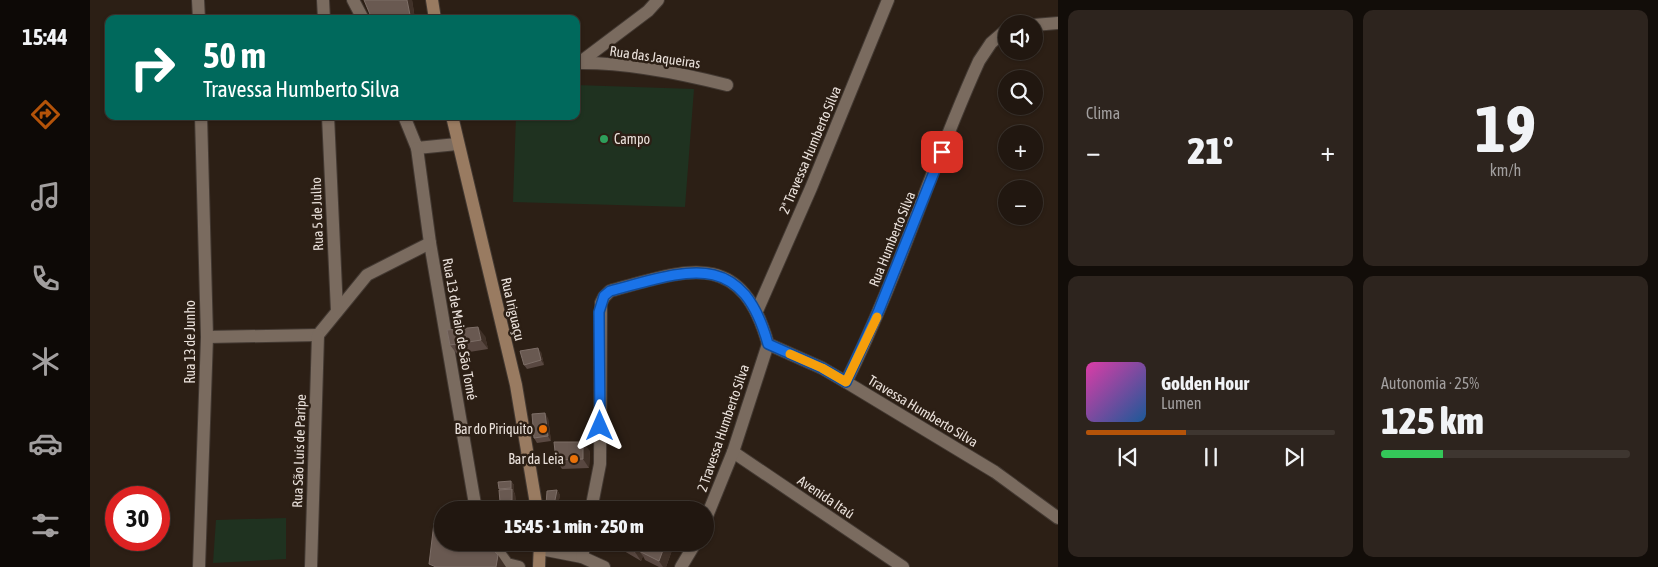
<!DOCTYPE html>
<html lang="pt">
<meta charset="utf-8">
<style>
body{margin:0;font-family:"Asap Condensed",sans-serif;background:#2d241e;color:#f1f3f6;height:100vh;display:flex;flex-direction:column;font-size:19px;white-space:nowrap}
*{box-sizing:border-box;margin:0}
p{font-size:16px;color:#a29f9f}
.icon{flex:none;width:28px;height:28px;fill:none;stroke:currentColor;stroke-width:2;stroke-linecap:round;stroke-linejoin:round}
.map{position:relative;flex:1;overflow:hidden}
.drawer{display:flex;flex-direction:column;gap:10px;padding:10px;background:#120d09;width:600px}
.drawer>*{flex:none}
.top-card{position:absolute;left:15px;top:15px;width:475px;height:105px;border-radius:10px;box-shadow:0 1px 4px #0004,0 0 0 1px #3e3630;background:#00695c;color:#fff;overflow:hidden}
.buttons{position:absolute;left:908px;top:15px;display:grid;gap:10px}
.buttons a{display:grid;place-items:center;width:45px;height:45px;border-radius:50%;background:#211710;box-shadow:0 1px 4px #0004,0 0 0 1px #3e3630;font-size:25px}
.speed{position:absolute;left:15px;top:486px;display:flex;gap:10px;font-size:25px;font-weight:700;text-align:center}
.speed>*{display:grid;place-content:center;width:65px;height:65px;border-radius:50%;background:#211710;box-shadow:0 1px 4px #0004,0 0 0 1px #3e3630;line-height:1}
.speed .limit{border:8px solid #d22;background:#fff;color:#111}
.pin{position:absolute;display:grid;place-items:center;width:42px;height:42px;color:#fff;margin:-21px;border-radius:10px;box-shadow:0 2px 8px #0006}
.me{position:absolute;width:55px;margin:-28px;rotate:0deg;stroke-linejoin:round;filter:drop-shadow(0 0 4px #0008)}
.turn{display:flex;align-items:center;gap:18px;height:105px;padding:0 15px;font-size:22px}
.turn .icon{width:65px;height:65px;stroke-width:2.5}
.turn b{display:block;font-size:35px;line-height:42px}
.big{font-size:38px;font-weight:800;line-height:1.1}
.drawer .widget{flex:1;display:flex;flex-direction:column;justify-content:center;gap:8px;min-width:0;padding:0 18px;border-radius:10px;background:#2d241e}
.drawer .dial{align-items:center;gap:0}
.dial b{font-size:65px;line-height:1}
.song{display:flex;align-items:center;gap:15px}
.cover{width:60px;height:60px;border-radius:8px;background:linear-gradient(135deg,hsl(320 70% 55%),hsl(210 70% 35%))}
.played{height:5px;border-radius:2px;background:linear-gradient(90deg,#b45309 40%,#3e3630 40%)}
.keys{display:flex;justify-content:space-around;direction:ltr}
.heat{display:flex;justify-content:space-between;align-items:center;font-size:28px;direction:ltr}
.charge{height:8px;border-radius:4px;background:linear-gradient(90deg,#34c759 25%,#3e3630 0)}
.drawer .tiles{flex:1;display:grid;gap:10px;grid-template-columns:repeat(2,1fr)}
.trip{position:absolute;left:344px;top:501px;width:280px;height:50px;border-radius:25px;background:#211710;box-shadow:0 1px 4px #0004,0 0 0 1px #3e3630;font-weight:800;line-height:50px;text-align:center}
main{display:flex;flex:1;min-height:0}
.tabs{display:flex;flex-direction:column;width:90px;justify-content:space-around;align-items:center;background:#0d0906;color:#a29f9f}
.tabs .icon{width:35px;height:35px}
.tabs .selected{color:#b45309}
.tabs b{font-size:22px;color:#f1f3f6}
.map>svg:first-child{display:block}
.green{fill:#1f3220}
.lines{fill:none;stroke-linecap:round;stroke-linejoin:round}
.minor-casing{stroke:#433932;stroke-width:14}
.secondary-casing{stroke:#433932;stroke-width:14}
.minor{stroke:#7a6b5f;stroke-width:12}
.secondary{stroke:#997b61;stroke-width:12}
.wall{fill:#594841}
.shaded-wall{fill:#403128}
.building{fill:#695951;stroke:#7d6e67}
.route-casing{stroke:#114b97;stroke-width:12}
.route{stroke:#1a73e8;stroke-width:9}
.slow{stroke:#f59e0b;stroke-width:9}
.leisure-dot{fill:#2e9e5b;stroke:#2c1f15;stroke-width:2}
.food-dot{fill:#e8710a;stroke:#2c1f15;stroke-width:2}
.labels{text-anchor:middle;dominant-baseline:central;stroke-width:5;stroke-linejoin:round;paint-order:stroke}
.street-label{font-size:14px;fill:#eae1db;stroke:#2c1f15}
.poi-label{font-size:14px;fill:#eae1db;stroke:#2c1f15;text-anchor:end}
</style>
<main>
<nav class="tabs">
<b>15:44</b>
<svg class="icon selected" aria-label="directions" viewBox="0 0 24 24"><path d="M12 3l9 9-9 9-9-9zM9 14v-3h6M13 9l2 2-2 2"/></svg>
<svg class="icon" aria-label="music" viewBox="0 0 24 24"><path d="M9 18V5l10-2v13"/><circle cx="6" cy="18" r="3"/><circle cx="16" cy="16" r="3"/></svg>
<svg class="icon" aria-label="phone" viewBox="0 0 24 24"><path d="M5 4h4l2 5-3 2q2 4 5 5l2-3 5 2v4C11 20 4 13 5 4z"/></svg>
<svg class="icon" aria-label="climate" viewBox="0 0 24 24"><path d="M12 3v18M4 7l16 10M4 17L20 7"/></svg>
<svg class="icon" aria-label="car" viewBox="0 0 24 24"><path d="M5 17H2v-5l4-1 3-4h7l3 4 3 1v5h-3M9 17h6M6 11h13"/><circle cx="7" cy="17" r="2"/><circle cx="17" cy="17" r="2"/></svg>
<svg class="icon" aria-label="filters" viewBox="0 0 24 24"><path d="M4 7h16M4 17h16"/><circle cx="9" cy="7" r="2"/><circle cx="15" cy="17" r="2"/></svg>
</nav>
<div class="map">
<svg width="968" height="567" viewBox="0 0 968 567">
<rect width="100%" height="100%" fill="#2c1f15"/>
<!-- green -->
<g class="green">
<path d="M486 85 604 89 595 207 423 202 426 116H486Z"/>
<path d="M196 518V559L123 563 126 520Z"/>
</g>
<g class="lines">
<!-- minor casing -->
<g class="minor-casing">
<g id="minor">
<path d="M108 0 109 19"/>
<path d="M233 0 234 19"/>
<path d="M263 0 273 19"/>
<path d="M944 25 968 23"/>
<path d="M486 63C535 62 590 73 637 85"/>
<path d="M489 63 558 11 568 0"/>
<path d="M238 116 247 311"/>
<path d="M314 116 327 148 367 144"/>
<path d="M327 148 340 243 386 510"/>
<path d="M667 311 721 188 798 0"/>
<path d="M228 335 277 275 340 243"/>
<path d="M117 337 228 335"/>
<path d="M756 382C808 278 841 166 889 61L901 43 916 30"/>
<path d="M643 452 813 567"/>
<path d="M501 510 510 464 511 303 514 297 520 291C596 270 651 247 678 344L732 368 756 382 905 472 968 518"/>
<path d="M615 521 643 452 678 344"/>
<path d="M401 542 417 564 429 567"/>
<path d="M451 549 492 557 514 567"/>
<path d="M492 557 495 542"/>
<path d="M109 567 117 337 111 116"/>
<path d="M221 567 228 335"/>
<path d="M591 567 606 542"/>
</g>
</g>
<!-- secondary casing -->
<g class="secondary-casing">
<g id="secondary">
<path d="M342 0 345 19"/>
<path d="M362 116 426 385 447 510"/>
<path d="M449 567 450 542"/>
</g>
</g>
<!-- minor -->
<use href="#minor" class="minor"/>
<!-- secondary -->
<use href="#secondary" class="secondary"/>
</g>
<!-- wall -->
<g class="wall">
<path d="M322 0 325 19H282Z"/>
<path d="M395 336 398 349 367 354 360 345Z"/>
<path d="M451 352 454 365 437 369 434 365Z"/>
<path d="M458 418 461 441 447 443 444 438Z"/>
<path d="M500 451 499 468 472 469 466 460Z"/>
<path d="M421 481 424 485V492L425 494 426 504 413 506 410 502V490L409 489Z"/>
<path d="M467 490 470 495 467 509 459 510 456 505Z"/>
<path d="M528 542H585L576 567H569L555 560 553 556 551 561 534 551Z"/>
</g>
<!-- shaded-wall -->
<g class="shaded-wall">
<path d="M317 0H322L325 19H323L320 15Z"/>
<path d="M388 327 395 336 398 349 391 340Z"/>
<path d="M448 348 451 352 454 365 451 360Z"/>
<path d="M455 413 458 418 461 441 458 436Z"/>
<path d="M493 442 500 451 499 468 493 459Z"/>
<path d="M421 481 424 485V492L421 488Z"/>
<path d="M422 489 425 494 426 504 422 500Z"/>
<path d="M467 490 470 495 467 509 464 505Z"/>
<path d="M548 542H557L549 551 553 556 551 561 545 552Z"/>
<path d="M576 542H585L576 567H573L569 561Z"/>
<path d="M408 555 416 567H406Z"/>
</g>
<!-- building -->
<g class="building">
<path d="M274 0H317L320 15 300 19H282Z"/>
<path d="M388 327 391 340 360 345 357 330Z"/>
<path d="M448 348 451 360 434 365 430 351Z"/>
<path d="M455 413 458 436 444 438 442 414Z"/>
<path d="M464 442H493V459L466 460Z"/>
<path d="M421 481V488L409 489 408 482Z"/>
<path d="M422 489V500L410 502 409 490Z"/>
<path d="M467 490 464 505H456L457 491Z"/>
<path d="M344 523 352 526V542H395L408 555 406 567H346L339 564Z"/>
<path d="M529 542H548L545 552Z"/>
<path d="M552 542H576L569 561 549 551Z"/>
</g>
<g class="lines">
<!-- route casing -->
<g class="route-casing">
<path id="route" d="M510 426 509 312 514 296 520 291C596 271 651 247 678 344L732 368 756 382 789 310 852 152"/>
</g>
<!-- route -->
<use href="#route" class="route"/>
<!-- slow -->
<path class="slow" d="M700 354 732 368 756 382 787 317"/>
</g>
<!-- markers -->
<circle class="leisure-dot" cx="514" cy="139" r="5"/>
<g class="food-dot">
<circle cx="453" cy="429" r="5"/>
<circle cx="484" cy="459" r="5"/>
</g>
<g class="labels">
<!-- street labels -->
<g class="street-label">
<text transform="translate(565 57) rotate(8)">Rua das Jaqueiras</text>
<text transform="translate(720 150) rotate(-67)">2ª Travessa Humberto Silva</text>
<text transform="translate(227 214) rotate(-92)">Rua 5 de Julho</text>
<text transform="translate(802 239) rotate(-68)">Rua Humberto Silva</text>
<text transform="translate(423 309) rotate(77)">Rua Iriguaçu</text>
<text transform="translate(370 329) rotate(80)">Rua 13 de Maio de São Tomé</text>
<text transform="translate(100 342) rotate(-90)">Rua 13 de Junho</text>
<text transform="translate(833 411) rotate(31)">Travessa Humberto Silva</text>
<text transform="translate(633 428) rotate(-71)">2 Travessa Humberto Silva</text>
<text transform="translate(209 451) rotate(-88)">Rua São Luis de Paripe</text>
<text transform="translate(736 497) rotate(34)">Avenida Itaú</text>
</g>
<!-- poi labels -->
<g class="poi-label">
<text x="524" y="139" text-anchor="start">Campo</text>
<text x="443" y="429">Bar do Piriquito</text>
<text x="474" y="459">Bar da Leia</text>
</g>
</g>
</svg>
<div class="buttons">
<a><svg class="icon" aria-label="sound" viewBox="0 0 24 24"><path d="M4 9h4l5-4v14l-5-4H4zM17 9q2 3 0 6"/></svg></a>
<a><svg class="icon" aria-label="search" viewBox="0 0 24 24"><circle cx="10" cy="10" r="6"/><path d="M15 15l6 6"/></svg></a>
<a>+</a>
<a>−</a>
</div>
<div class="speed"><div class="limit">30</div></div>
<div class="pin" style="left:852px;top:152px;background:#d93025"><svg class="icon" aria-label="arrive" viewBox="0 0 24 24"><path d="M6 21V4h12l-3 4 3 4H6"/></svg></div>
<svg class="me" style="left:510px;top:426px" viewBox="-20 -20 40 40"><path d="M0-17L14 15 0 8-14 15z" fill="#1a73e8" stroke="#fff" stroke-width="4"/></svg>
<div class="trip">15:45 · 1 min · 250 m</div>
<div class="top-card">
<div class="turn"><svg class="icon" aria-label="right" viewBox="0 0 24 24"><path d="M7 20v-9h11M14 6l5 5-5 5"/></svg><div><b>50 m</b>Travessa Humberto Silva</div></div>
</div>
</div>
<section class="drawer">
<div class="tiles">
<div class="widget"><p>Clima</p>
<div class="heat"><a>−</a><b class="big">21°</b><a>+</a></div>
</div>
<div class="widget dial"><b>19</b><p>km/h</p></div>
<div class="widget">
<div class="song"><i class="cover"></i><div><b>Golden Hour</b><p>Lumen</p></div></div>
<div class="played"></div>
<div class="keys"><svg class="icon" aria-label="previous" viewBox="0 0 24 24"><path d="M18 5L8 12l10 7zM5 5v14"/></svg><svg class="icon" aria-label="pause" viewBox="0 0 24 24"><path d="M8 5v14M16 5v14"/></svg><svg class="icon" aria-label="next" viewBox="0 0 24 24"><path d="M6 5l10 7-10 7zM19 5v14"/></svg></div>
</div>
<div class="widget"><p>Autonomia · 25%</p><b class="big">125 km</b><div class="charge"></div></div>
</div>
</section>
</main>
